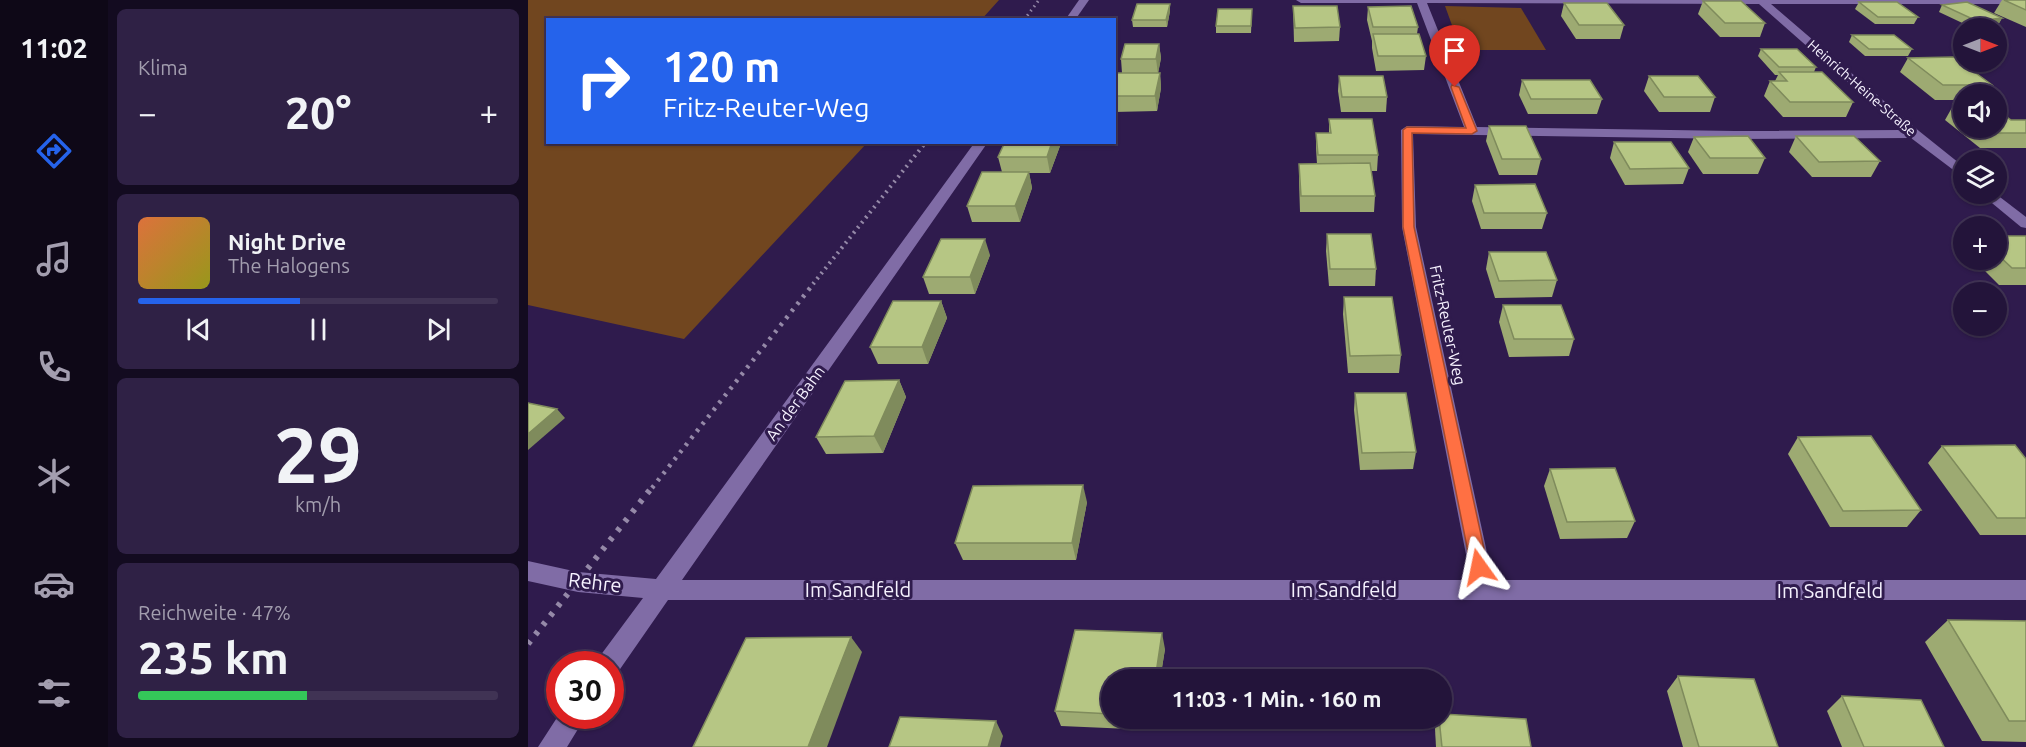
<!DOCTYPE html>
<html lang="de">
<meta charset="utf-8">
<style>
body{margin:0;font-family:Ubuntu,sans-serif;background:#2f2145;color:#f1f3f6;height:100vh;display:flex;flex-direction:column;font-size:22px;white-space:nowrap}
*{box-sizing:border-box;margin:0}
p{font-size:20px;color:#a39eaf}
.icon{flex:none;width:33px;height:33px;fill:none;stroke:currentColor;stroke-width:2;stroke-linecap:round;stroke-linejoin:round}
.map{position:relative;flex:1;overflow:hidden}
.details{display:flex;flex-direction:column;gap:9px;padding:9px;background:#130b20;width:420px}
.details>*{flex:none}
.guide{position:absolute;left:18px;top:18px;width:570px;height:126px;border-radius:0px;box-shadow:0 2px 4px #0004,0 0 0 2px #403354;background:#2563eb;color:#fff;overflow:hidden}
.needle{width:39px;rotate:90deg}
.fabs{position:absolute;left:1425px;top:18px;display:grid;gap:12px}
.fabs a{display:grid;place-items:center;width:54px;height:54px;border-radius:50%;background:#23143a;box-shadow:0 2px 4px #0004,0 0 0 2px #403354;font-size:30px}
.speed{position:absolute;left:18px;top:651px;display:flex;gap:12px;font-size:30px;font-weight:700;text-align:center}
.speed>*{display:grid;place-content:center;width:78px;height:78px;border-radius:50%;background:#23143a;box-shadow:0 2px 4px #0004,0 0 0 2px #403354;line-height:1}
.speed .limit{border:9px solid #d22;background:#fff;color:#111}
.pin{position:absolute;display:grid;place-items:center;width:51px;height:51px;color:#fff;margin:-62px -26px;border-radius:50% 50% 50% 0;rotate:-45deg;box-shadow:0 0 6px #0007}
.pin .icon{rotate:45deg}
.me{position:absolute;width:66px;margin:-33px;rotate:348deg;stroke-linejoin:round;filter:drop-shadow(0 0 4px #0008)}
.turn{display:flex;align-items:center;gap:21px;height:126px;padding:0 18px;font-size:27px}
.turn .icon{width:78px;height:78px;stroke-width:2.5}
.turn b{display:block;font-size:42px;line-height:51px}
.big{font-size:45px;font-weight:600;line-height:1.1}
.details .widget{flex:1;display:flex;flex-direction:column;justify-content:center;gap:9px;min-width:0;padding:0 21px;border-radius:9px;background:#2f2145}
.details .dial{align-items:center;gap:0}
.dial b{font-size:78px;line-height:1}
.song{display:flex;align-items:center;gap:18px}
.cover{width:72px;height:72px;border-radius:9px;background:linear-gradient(135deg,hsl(20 70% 55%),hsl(60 70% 35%))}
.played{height:6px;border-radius:3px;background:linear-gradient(90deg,#2563eb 45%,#403354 45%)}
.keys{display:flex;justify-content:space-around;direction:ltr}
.heat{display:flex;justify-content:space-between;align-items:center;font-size:33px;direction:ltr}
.charge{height:9px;border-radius:4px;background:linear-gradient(90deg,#34c759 47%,#403354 0)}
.trip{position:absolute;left:573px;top:669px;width:351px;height:60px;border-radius:30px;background:#23143a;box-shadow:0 2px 4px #0004,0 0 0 2px #403354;font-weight:600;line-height:60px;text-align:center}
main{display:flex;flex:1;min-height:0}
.tabs{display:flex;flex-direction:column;width:108px;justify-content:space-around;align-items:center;background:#0e0817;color:#a39eaf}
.tabs .icon{width:42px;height:42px}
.tabs .on{color:#2563eb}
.tabs b{font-size:27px;color:#f1f3f6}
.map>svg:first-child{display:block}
.green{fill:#71461f}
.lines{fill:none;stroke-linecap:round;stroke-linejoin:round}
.street{fill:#806ca6;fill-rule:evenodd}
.rail-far3{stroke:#9589a8;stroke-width:3;stroke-dasharray:1.5 4;stroke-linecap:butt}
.rail-far2{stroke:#9589a8;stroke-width:4;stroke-dasharray:2 4.5;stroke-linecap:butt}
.rail-far1{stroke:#9589a8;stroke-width:4.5;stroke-dasharray:3 6;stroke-linecap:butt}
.rail{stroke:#9589a8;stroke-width:6;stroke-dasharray:4 8;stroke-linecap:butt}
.wall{fill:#9daa72}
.shaded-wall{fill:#7f8b5c}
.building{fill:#b6c684;stroke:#7f8b5c;stroke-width:1.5}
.route{fill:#ff7043;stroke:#a6492c;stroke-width:1.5}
.labels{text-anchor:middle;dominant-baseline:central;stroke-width:6;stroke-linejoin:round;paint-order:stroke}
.far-street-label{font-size:14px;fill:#f5f1fe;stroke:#2f1b4d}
.street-label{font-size:16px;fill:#f5f1fe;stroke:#2f1b4d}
.near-street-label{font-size:20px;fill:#f5f1fe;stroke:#2f1b4d}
</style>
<main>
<nav class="tabs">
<b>11:02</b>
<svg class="icon on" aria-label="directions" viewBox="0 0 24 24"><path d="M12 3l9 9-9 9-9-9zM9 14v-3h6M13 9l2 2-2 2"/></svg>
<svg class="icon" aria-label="music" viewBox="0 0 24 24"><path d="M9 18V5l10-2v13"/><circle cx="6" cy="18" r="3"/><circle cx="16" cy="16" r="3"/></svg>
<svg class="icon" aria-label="phone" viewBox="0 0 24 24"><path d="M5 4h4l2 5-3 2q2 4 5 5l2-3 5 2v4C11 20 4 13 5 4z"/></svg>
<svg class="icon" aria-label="climate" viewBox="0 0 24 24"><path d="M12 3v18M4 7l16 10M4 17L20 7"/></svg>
<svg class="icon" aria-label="car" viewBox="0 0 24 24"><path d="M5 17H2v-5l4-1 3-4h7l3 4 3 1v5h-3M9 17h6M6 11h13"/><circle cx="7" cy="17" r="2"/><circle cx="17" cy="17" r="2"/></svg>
<svg class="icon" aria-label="filters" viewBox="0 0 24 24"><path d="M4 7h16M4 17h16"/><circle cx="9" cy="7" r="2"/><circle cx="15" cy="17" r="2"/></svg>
</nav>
<section class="details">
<div class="widget"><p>Klima</p>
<div class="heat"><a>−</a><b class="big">20°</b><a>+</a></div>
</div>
<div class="widget">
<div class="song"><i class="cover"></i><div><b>Night Drive</b><p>The Halogens</p></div></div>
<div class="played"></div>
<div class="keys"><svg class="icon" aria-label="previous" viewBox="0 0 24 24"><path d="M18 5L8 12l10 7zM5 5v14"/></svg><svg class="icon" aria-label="pause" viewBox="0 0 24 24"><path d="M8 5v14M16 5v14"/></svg><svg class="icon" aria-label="next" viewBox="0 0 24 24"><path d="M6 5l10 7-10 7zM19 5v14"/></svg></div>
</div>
<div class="widget dial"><b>29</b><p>km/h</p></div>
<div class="widget"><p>Reichweite · 47%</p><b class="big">235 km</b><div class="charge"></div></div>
</section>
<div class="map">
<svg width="1498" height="747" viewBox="0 0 1498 747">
<rect width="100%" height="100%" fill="#2f1b4d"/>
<!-- green -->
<g class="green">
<path d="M0 0H471L453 20H20V142L339 143 156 339 0 305Z"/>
<path d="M917 6 993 8 1018 50H933Z"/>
</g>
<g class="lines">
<!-- street -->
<g class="street">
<path d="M551 0H561L547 20H537Z"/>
<path d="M768 0H1498V4H1243L1391 131 1436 167V178L1383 138 1207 139 885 134 888 227 965 580H1498V600H140L90 672 82 675V664H69L72 656 115 598 50 592 0 581V561L50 572 128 579 447 142H460L154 580H943L874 227 873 130 879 126 936 127 889 3H773ZM899 3 1231 4 1374 130 1207 131 949 127Z"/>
<path d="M1453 194H1468L1498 217V228L1493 227Z"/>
<path d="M32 713V716H58L39 747H10Z"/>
</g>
<!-- rail-far3 -->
<path class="rail-far3" d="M496 20 511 0"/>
<!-- rail-far2 -->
<path class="rail-far2" d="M285 284 398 142"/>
<!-- rail-far1 -->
<path class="rail-far1" d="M124 488 286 283"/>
<!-- rail -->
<path class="rail" d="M0 644 125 486"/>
</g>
<!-- wall -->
<g class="wall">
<path d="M1474 0H1498V27L1466 13Z"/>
<path d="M1175 1 1237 23 1232 37H1192L1170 14Z"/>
<path d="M1331 2 1390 17 1386 24H1347L1327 9Z"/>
<path d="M1036 3 1096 25 1092 39H1048L1033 16Z"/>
<path d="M1414 5 1474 18 1470 25 1445 28 1411 12Z"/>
<path d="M765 6 812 27 811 41 766 42Z"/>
<path d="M840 7 890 27 889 34 898 56 896 70 848 71 844 48V41L839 20Z"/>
<path d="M724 9 723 33H688V26Z"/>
<path d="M642 11 639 27H605L604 20Z"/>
<path d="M1324 35 1384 49 1380 56H1337L1321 42Z"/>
<path d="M631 44 633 58 630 73H632L633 88 629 111 586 112V78L594 73 593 59Z"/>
<path d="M1233 49 1288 67 1286 72 1325 102 1318 117H1255L1236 96 1242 81H1247L1250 75H1247L1230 56Z"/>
<path d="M1380 58 1464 85 1459 94H1436V100H1407L1372 72Z"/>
<path d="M811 76 859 97 858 112H813L810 91Z"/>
<path d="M1121 76 1187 97 1182 112H1131L1116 91Z"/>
<path d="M994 80 1074 99 1069 114H1000L991 95Z"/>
<path d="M1426 104H1436V128H1468L1498 120V148H1452L1417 120Z"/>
<path d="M801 119 850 155 849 171H843L847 196 846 212H772L771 180V164H789L788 148V133H801Z"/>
<path d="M961 126 1013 159 1009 175H971L958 141Z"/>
<path d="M1268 136 1352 161 1343 177H1284L1261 152Z"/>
<path d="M1166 137 1237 158 1230 174H1175L1160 152Z"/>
<path d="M1086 142 1161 168 1155 184 1097 185 1082 158Z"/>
<path d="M532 146 522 173H501L504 188 492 222H444L439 206 474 172 470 157Z"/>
<path d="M947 185 1019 213 1014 229H953L944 201Z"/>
<path d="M799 234 848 269 847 286H801L798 251Z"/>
<path d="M1468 236H1498V285H1471L1446 260H1468Z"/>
<path d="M961 252 1029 280 1024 297 967 298 958 269Z"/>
<path d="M462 255 447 294H401L395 277Z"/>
<path d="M816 297 873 355 871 373H820L815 314Z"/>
<path d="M413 301 419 318 400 364H350L342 347Z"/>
<path d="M975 305 1046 339 1041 356 981 357 971 322Z"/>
<path d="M371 380 378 397 355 453 298 454 288 437Z"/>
<path d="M827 393 888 452 885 469 832 470 826 410Z"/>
<path d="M1270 437 1393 510 1379 527H1302L1260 454Z"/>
<path d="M1414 446 1498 459V535H1452L1400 463Z"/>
<path d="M1022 469 1107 521 1099 538 1032 539 1016 486Z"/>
<path d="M559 502 548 560H435L427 543Z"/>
<path d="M1420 620 1498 621V742L1454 741 1397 642Z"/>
<path d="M637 649 632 680H584V718H626L625 730 533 726 527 711Z"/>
<path d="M1150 676 1250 747H1155L1139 691Z"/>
<path d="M1314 696 1416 747H1314L1299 711Z"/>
<path d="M910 718H914L1003 747H908L907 729Z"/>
</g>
<!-- shaded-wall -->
<g class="shaded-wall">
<path d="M642 4V11L639 27 638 20Z"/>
<path d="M1474 18 1470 25 1445 28 1449 21Z"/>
<path d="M631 44 633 58 630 74 628 59Z"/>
<path d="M632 73 633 88 629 111 627 96Z"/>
<path d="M524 142H531L532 146 522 173 519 157Z"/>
<path d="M501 172 504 188 492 222 487 206Z"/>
<path d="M457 239 462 255 447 294 442 277Z"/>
<path d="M413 301 419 318 400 364 394 347Z"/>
<path d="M371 380 378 397 355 453 346 436Z"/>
<path d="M29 409 37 418 0 450V434Z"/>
<path d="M555 485 559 502 548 560 544 543Z"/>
<path d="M634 633 637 649 632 680H627Z"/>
<path d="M323 637 334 652 299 747H280Z"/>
<path d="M622 718H626L625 730Z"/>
<path d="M468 721 475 736 472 747H460Z"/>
</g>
<!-- building -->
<g class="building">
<path d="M1476 0H1498V10Z"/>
<path d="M1175 1H1213L1237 23H1197Z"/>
<path d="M1331 2H1369L1390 17H1350Z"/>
<path d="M1439 2 1474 18 1449 21 1414 5Z"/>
<path d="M1036 3H1079L1096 25H1051Z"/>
<path d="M609 4H642L638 20H604Z"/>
<path d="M765 6H809L812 27 767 28Z"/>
<path d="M883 6 890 27H845L840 7Z"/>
<path d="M690 9H724L723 26H688Z"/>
<path d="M845 34H891L898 56H850Z"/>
<path d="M1324 35H1366L1384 49H1341Z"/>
<path d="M597 44H631L628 59H593Z"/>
<path d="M1233 49H1269L1288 67H1251Z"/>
<path d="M1426 57 1464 85H1415L1380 58Z"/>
<path d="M1251 72H1294L1325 102H1262L1242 81H1259Z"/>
<path d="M588 73H632L627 96H586V78Z"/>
<path d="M811 76H855L859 97H814Z"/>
<path d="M1121 76H1170L1187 97H1136Z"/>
<path d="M994 80H1062L1074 99H1003Z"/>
<path d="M1426 104H1436V112Z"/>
<path d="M1468 109 1483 120H1498V133H1462L1455 128H1468Z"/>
<path d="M801 119H844L850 155H790L788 133H803Z"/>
<path d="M961 126H998L1013 159H974Z"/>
<path d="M1220 136 1237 158H1182L1166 137Z"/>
<path d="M1268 136H1326L1352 161 1291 162Z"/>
<path d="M477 142H524L519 157H470Z"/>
<path d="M1086 142H1143L1161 168 1102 169Z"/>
<path d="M842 163 847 196H773L771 164Z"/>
<path d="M454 172H501L487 206H439Z"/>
<path d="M1007 184 1019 213H956L947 185Z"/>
<path d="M799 234H843L848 269H802Z"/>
<path d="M1468 236H1498V268H1484L1468 253Z"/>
<path d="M413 239H457L442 277H395Z"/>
<path d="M961 252H1018L1029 280 971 281Z"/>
<path d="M816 297H864L873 355 822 356Z"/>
<path d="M365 301H413L394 347H342Z"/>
<path d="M975 305H1033L1046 339H986Z"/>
<path d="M371 380 346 436 288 437 317 381Z"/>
<path d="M827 393H878L888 452 834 453Z"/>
<path d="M0 403 29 409 0 434Z"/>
<path d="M1343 436 1393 510 1315 511 1270 437Z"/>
<path d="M1487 445 1498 459V518H1469L1414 446Z"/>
<path d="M1087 468 1107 521 1039 522 1022 469Z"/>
<path d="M555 485 544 543H427L445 486Z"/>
<path d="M1420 620 1498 621V721H1481Z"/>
<path d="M547 630 634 633 627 680H584V714L527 711Z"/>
<path d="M323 637 280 747H165L218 638Z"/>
<path d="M1150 676 1226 679 1250 747H1171Z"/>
<path d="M1314 696 1393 700 1416 747H1336Z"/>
<path d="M914 714 998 719 1003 747H914L911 718H914Z"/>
<path d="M372 717 468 721 460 747H361Z"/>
</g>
<!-- route -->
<path class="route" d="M924 85 931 87 949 131 944 134 884 133 886 227 960 567 957 572 951 574 945 572 943 567 875 227V130L879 127 938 128 923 87Z"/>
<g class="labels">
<!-- far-street labels -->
<g class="far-street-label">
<text transform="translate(1334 88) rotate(41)">Heinrich-Heine-Straße</text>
</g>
<!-- street labels -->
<g class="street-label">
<text transform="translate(920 325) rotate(78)">Fritz-Reuter-Weg</text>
<text transform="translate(267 403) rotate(-54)">An der Bahn</text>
</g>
<!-- near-street labels -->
<g class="near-street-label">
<text transform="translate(67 582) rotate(7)">Rehre</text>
<text x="330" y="589">Im Sandfeld</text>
<text x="816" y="589">Im Sandfeld</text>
<text x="1302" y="590">Im Sandfeld</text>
</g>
</g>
</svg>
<div class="fabs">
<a><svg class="needle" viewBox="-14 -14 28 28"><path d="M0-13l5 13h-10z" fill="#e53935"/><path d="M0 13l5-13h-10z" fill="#a39eaf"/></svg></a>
<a><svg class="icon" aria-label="sound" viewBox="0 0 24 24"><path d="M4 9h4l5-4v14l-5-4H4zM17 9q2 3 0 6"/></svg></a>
<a><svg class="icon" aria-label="layers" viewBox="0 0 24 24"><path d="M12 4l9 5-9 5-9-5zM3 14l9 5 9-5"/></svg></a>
<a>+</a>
<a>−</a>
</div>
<div class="speed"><div class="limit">30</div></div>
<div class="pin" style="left:927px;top:87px;background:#d93025"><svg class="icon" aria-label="arrive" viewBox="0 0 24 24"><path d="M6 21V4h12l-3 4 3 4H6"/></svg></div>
<svg class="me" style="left:951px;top:567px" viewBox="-20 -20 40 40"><path d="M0-17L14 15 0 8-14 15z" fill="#ff7043" stroke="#fff" stroke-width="4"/></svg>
<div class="trip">11:03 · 1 Min. · 160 m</div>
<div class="guide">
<div class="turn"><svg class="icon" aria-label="right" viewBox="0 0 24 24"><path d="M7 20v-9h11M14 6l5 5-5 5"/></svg><div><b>120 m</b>Fritz-Reuter-Weg</div></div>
</div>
</div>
</main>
